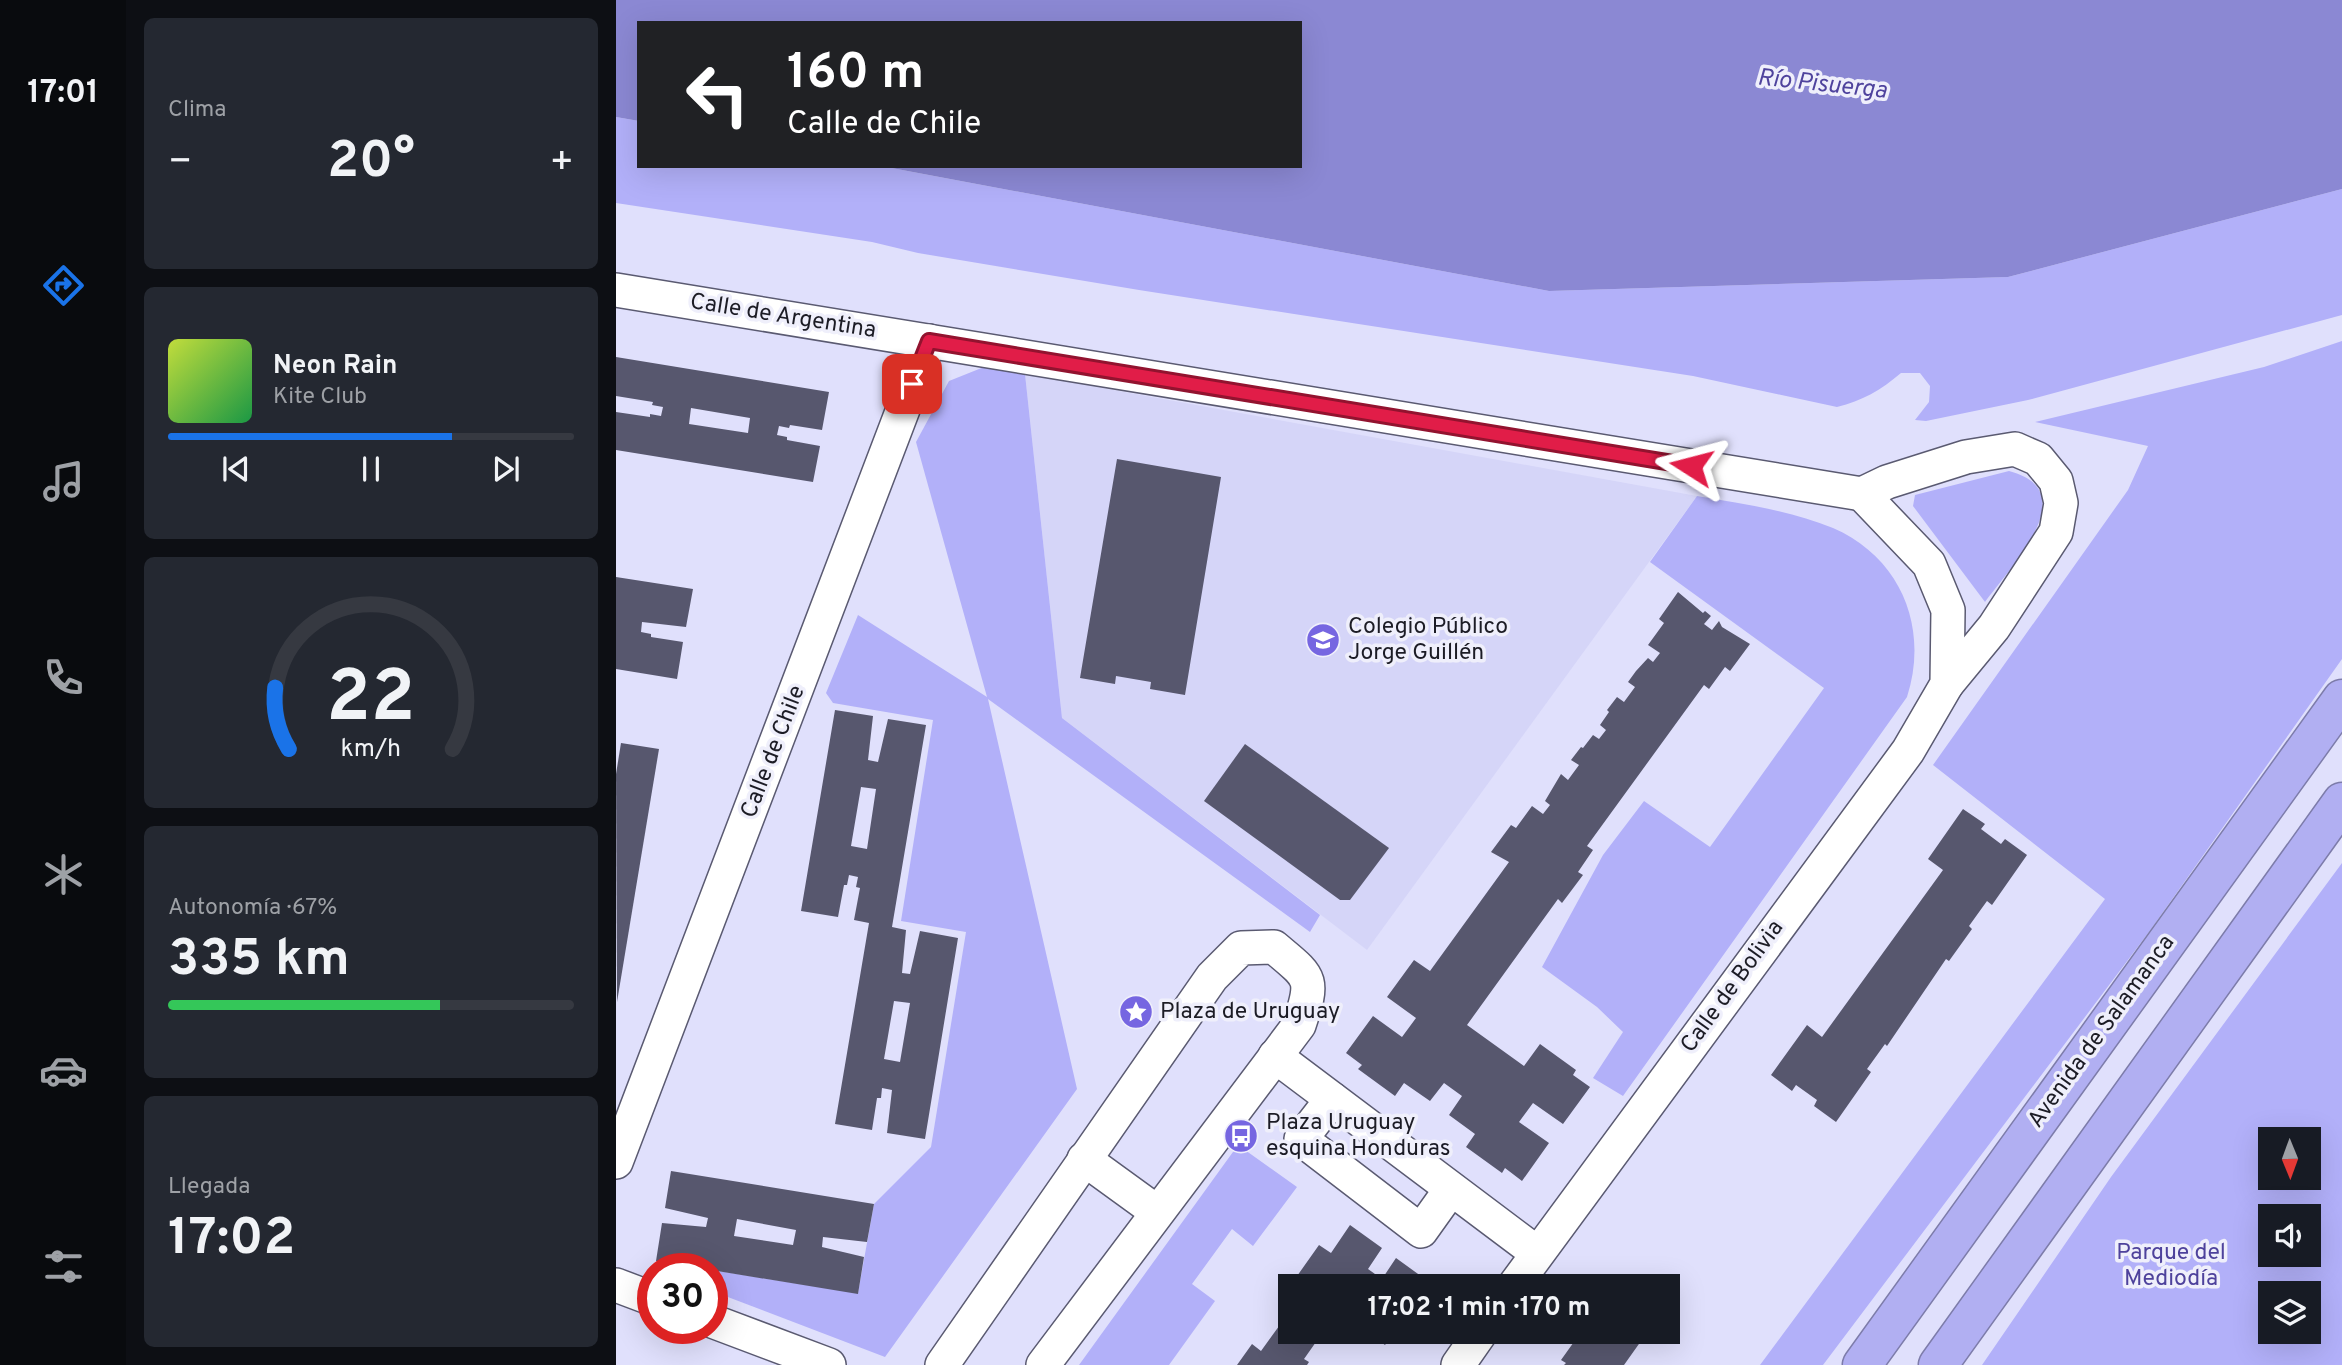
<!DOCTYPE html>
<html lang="es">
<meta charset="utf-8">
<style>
body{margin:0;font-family:Overpass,sans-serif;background:#242831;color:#f1f3f6;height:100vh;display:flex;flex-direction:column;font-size:26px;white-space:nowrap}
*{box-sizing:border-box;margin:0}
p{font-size:23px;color:#9ea1a6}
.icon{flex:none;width:38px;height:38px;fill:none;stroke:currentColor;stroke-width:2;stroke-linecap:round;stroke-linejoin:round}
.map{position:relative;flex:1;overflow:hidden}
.side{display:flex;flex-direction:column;gap:18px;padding:18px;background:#0d0f14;width:490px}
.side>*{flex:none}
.guide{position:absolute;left:21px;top:21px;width:665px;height:147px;border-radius:0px;box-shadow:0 7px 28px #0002;background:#202124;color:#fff;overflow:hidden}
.needle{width:46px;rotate:179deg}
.tools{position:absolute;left:1642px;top:1127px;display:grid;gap:14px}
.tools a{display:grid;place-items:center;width:63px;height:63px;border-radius:0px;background:#171b24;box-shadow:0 7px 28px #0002;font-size:35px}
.speed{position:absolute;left:21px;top:1253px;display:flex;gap:14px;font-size:35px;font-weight:700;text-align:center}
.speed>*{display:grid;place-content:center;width:91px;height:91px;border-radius:50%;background:#171b24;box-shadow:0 7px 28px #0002;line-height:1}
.speed .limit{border:10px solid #d22;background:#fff;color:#111}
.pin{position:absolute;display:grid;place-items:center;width:60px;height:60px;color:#fff;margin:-30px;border-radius:14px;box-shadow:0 4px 10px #0006}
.me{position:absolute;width:77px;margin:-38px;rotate:279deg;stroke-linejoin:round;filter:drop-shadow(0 0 5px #0008)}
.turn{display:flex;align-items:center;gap:24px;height:147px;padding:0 35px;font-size:32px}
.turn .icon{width:91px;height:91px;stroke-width:2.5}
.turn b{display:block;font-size:49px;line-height:60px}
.big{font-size:52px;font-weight:700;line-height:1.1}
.side .card{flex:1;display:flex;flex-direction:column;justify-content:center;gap:10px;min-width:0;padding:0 24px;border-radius:10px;background:#242831}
.side .dial{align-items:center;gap:0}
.dial svg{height:182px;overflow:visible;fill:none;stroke:#363941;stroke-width:7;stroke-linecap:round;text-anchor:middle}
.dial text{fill:#f1f3f6;stroke:none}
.song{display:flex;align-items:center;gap:21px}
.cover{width:84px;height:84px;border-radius:10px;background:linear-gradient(135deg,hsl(70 70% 55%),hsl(140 70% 35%))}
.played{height:7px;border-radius:4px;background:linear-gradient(90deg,#1a73e8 70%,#363941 70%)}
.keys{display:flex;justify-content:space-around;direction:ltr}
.heat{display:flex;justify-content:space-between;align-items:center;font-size:38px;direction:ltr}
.charge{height:10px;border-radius:5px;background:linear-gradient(90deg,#34c759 67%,#363941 0)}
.trip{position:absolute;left:662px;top:1274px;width:402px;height:70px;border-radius:0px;background:#171b24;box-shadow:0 7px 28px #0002;font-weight:700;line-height:70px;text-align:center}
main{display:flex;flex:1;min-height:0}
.tabs{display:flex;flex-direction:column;width:126px;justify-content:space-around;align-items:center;background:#090b0e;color:#9ea1a6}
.tabs .icon{width:49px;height:49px}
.tabs .active{color:#1a73e8}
.tabs b{font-size:32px;color:#f1f3f6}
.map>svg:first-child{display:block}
.built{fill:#d5d5f8}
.green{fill:#b2b0f9;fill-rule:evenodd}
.water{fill:#8b88d3}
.building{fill:#57576e;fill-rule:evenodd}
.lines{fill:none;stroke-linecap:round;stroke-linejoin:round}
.minor-casing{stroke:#5a5a71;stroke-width:36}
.highway-casing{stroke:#7d7caa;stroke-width:41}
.minor{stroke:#fff;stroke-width:33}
.highway{stroke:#b1aff2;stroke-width:38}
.route-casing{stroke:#92132f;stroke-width:18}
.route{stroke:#e11d48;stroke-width:12}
.labels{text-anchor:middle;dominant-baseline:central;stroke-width:7;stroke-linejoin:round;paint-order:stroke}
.street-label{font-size:23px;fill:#1c1c25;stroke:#efeffb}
.poi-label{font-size:23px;fill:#1c1c25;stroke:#efeffb;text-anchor:start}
.park-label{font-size:23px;fill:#4e429c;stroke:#efeffb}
.water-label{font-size:24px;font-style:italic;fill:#4f439d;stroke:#efeffb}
</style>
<main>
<nav class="tabs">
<b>17:01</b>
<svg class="icon active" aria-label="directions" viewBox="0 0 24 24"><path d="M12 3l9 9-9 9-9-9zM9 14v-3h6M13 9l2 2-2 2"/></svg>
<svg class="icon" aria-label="music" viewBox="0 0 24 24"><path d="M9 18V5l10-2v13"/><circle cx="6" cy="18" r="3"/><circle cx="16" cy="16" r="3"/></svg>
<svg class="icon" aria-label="phone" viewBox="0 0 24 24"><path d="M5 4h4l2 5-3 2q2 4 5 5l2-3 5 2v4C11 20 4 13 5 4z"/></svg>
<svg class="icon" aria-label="climate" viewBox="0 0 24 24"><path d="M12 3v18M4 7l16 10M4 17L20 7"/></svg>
<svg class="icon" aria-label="car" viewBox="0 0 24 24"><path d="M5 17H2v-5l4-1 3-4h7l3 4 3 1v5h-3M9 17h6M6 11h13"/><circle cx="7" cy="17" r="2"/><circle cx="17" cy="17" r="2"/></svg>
<svg class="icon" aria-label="filters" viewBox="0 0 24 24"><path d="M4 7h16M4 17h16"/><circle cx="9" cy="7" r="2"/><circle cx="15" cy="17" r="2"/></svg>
</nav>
<section class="side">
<div class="card"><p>Clima</p>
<div class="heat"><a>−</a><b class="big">20°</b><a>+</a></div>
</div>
<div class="card">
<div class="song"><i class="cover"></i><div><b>Neon Rain</b><p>Kite Club</p></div></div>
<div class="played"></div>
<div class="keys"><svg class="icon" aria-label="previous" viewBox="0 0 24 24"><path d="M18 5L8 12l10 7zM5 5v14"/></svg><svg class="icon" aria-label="pause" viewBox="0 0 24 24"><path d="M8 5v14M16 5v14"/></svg><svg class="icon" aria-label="next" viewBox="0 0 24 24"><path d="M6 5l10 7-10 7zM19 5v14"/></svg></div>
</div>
<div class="card dial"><svg viewBox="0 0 100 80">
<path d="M14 69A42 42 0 1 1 86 69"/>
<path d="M14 69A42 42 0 0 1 8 42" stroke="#1a73e8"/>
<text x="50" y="56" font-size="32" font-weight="700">22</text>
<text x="50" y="72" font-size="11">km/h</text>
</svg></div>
<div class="card"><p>Autonomía · 67%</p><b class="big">335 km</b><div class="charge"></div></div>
<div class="card"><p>Llegada</p><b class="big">17:02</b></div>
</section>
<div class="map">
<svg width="1726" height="1365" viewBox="0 0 1726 1365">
<rect width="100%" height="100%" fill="#e0e0fc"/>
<!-- built -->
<path class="built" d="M409 374 1081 496 751 950 446 718Z"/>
<!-- green -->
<g class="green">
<path d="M0 117 23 121V166H265L933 291 1392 277 1726 189V315L1412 400 1310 421 1299 420 1313 402 1314 386 1304 373H1285C1265 390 1246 401 1221 407L1077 376 523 290 302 253 256 242 0 203Z"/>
<path d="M1726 341V659L1533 932 1207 1365H1144L1489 899 1317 765 1512 490 1532 446 1419 422 1648 367Z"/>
<path d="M368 367 409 374 446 718 704 915 694 932 372 699 461 1089 269 1357 96 1291V1270L242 1293 258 1204 315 1147 350 932 285 921 317 720 217 703 210 693 242 615 371 697 300 442 333 381Z"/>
<path d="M1393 471C1470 491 1394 567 1369 602L1297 506 1299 495Z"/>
<path d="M1081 496C1126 504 1174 510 1217 528 1286 558 1313 629 1291 697L1007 1096 977 1078 1007 1032 981 1007 926 967 987 855 1028 801 1094 847 1208 688 1034 562Z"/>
<path d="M1726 863V1365H1366L1495 1177ZM1654 1139H1692V1178H1654ZM1654 1216H1692V1255H1654ZM1654 1293H1692V1332H1654Z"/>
<path d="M622 1145 681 1187 637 1246 616 1229 576 1284 599 1301 553 1365H463Z"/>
</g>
<!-- water -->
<path class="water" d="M0 0H1726V189L1392 277 933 291 265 166H684V23H23V121L0 117Z"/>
<!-- building -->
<g class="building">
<path d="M0 357 213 392 206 430 174 425 173 428 163 426 161 435 171 437V440L204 446 197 482 0 450V412L34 417V414L45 416 47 407 36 405 37 402 0 396ZM75 408 134 418 132 433 73 424Z"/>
<path d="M501 459 605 477 569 695 534 689 535 682 500 676 499 684 464 678Z"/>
<path d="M0 577 77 589 70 627 26 622 25 632 35 634V637L67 642 61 679 0 669Z"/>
<path d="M1062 592 1087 613 1089 611 1095 616 1088 624 1096 630 1103 621 1106 627 1134 644 1114 671 1109 667 1093 689 1088 685 971 846 977 850 962 872 967 875 946 903 942 899 851 1025 908 1066 924 1044 960 1070 957 1075 974 1087 947 1124 917 1103 903 1122 933 1143 906 1181 889 1168 886 1173 850 1147 859 1134 833 1115 846 1096 828 1083 814 1101 788 1083 779 1096 742 1069 746 1065 730 1053 757 1016 786 1037 800 1018 771 997 798 960 814 971 893 862 875 852 895 825 900 828 916 806 927 814 934 805 929 801 945 774 952 780 963 765 955 760 965 747 967 748 977 735 983 739 990 730 984 725 993 712 991 710 1001 697 1008 702 1019 687 1012 682 1020 671 1032 658 1037 662 1044 653 1032 645 1048 623 1043 619Z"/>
<path d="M219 710 257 716 252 760 262 762 272 719 310 725 276 927 290 930 286 973 294 974 304 931 342 938 309 1139 271 1133 276 1090 266 1088 265 1098H261L256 1130 219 1124 253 923 238 920 244 888 240 887 242 877 233 875 231 885H228L222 917 185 911ZM245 787 260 789 251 849 235 846ZM278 1001 294 1003 284 1062 268 1059Z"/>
<path d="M5 743 43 749 1 1002 0 774Z"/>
<path d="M629 744 773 848 734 900H724L588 801Z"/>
<path d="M1347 809 1369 824 1365 829 1385 844 1389 839 1411 855 1376 905 1371 901 1353 926 1356 929 1333 961 1330 959 1271 1046 1269 1044 1251 1069 1255 1072 1220 1122 1198 1106 1201 1100 1180 1085 1176 1091 1155 1075 1191 1025 1206 1037 1327 870 1312 859Z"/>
<path d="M55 1171 258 1204 251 1242 207 1237 206 1247 248 1257 242 1294 40 1261 46 1223 90 1227 92 1218 49 1208ZM121 1219 180 1230 177 1245 118 1236Z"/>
<path d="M734 1225 766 1248 752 1269 766 1279 780 1258 809 1279 804 1286H674L703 1245 715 1253Z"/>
<path d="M674 1311V1332H707L688 1359 693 1362 691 1365H621L636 1344 645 1351Z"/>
<path d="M751 1332H779L769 1345Z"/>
<path d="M965 1332H1026L1030 1334 1008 1365H948L950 1363 945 1360Z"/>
</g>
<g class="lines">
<!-- minor casing -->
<g class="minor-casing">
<g id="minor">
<path d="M0 290 1246 494"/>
<path d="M1246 494 1271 482 1350 457 1399 449 1422 459 1440 481 1445 503 1440 532 1378 627 1331 684"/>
<path d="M659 1056 921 1253"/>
<path d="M716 1099 685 1139 805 1231 835 1189"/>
<path d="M468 1159 541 1212"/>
<path d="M0 1162 313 341"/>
<path d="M0 1285 37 1299"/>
<path d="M898 1286 1292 751 1331 684 1332 610 1313 564 1246 494"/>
<path d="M96 1321 213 1365"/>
<path d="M326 1365 596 977 625 948 658 947C695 978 699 977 683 1025L427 1365"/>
<path d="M842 1365 865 1332"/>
</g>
</g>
<!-- highway casing -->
<g class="highway-casing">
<g id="highway">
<path d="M1246 1365 1726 699"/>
<path d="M1322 1365 1726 802"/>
</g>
</g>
<!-- minor -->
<use href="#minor" class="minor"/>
<!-- highway -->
<use href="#highway" class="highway"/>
</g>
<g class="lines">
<!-- route casing -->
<g class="route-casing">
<path id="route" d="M296 384 313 341 1075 466"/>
</g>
<!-- route -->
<use href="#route" class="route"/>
</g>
<!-- icons -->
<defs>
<g id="school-disc" transform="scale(1.75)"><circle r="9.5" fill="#7666e1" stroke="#efeffb"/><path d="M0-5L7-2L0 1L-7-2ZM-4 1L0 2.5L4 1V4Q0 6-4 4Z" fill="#fff"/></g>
<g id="sight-disc" transform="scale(1.75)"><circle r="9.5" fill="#7666e1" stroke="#efeffb"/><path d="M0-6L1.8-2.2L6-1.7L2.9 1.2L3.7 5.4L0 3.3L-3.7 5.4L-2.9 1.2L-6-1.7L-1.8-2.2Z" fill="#fff"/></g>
<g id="bus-disc" transform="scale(1.75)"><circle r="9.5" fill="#7666e1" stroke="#efeffb"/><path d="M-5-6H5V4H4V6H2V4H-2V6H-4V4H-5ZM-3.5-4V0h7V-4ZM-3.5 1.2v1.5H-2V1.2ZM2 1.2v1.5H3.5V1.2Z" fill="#fff"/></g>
</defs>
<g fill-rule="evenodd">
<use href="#school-disc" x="707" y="640"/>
<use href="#sight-disc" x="520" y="1012"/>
<use href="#bus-disc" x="625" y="1136"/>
</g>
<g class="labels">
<!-- street labels -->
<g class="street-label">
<text transform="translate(167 317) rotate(9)">Calle de Argentina</text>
<text transform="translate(158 752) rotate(-69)">Calle de Chile</text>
<text transform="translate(1117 987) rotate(-54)">Calle de Bolivia</text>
<text transform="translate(1486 1032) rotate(-54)">Avenida de Salamanca</text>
</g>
<!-- poi labels -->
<g class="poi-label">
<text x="732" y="627">Colegio Público<tspan x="732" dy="26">Jorge Guillén</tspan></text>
<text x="544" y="1012">Plaza de Uruguay</text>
<text x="650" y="1123">Plaza Uruguay<tspan x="650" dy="26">esquina Honduras</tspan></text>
</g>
<!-- park labels -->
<g class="park-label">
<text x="1555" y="1253">Parque del<tspan x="1555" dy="26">Mediodía</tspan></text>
</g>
<!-- water labels -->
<g class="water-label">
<text transform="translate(1206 85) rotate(6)">Río Pisuerga</text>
</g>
</g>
</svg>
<div class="tools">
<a><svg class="needle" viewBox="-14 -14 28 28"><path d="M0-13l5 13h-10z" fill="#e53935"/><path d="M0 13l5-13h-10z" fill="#9ea1a6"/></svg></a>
<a><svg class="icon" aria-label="sound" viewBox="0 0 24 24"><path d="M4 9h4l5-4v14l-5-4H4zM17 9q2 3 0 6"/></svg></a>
<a><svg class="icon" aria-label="layers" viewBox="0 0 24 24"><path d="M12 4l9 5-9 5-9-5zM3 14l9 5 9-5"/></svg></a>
</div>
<div class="speed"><div class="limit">30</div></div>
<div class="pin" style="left:296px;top:384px;background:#d93025"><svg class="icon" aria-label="arrive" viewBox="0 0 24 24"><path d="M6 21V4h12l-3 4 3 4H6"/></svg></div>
<svg class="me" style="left:1075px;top:466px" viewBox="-20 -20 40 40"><path d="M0-17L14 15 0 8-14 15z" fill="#e11d48" stroke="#fff" stroke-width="4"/></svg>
<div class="trip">17:02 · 1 min · 170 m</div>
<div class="guide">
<div class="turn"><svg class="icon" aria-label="left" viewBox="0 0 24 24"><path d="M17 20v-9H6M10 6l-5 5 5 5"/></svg><div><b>160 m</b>Calle de Chile</div></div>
</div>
</div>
</main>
